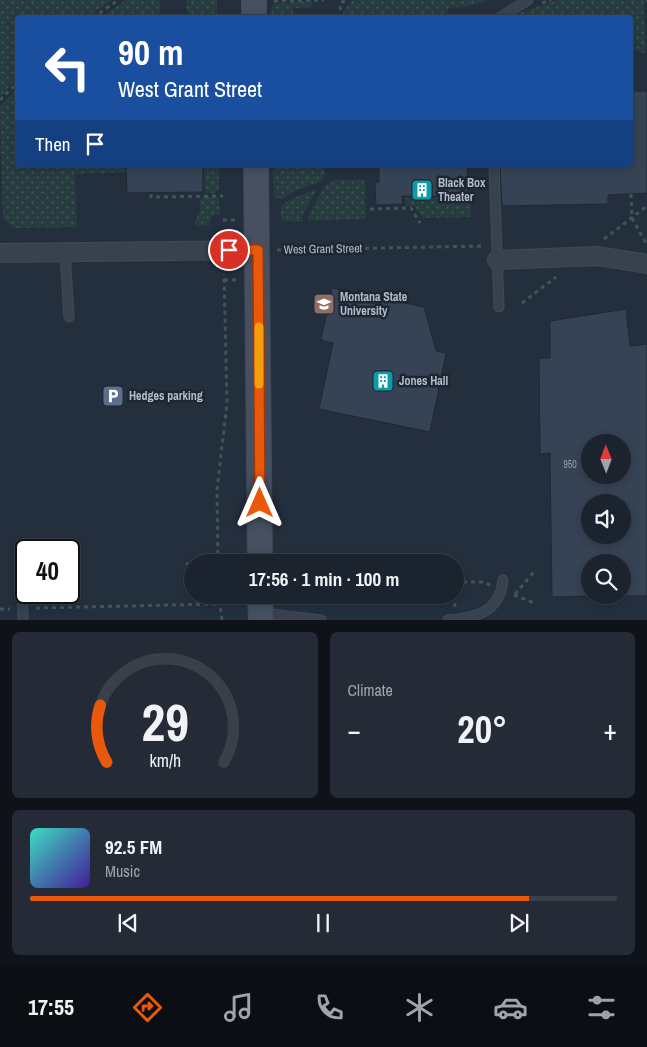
<!DOCTYPE html>
<meta charset="utf-8">
<style>
body{margin:0;font-family:"Archivo Narrow",sans-serif;background:#242b36;color:#f1f3f6;height:100vh;display:flex;flex-direction:column;font-size:19px;white-space:nowrap}
*{box-sizing:border-box;margin:0}
p{font-size:16px;color:#a0a4aa}
.icon{flex:none;width:28px;height:28px;fill:none;stroke:currentColor;stroke-width:2;stroke-linecap:round;stroke-linejoin:round}
.map{position:relative;height:620px;overflow:hidden}
.details{display:flex;flex-direction:column;gap:12px;padding:12px;background:#0f1319;flex:1}
.details>*{flex:none}
.top-card{position:absolute;left:15px;top:15px;width:618px;height:152px;border-radius:5px;box-shadow:0 2px 8px #0003,0 0 0 1px #39404a;background:#1a4fa0;color:#fff;overflow:hidden}
.needle{width:32px;rotate:359deg}
.controls{position:absolute;left:581px;top:434px;display:grid;gap:10px}
.controls a{display:grid;place-items:center;width:50px;height:50px;border-radius:50%;background:#1b232e;box-shadow:0 2px 8px #0003,0 0 0 1px #39404a;font-size:25px}
.speed{position:absolute;left:15px;top:539px;display:flex;gap:10px;font-size:25px;font-weight:700;text-align:center}
.speed>*{display:grid;place-content:center;width:65px;height:65px;border-radius:50%;background:#1b232e;box-shadow:0 2px 8px #0003,0 0 0 1px #39404a;line-height:1}
.speed .limit{border:2px solid #111;border-radius:8px;background:#fff;color:#111}
.pin{position:absolute;display:grid;place-items:center;width:42px;height:42px;color:#fff;margin:-21px;border:2px solid #fff;border-radius:50%;box-shadow:0 1px 5px #0007}
.me{position:absolute;width:55px;margin:-28px;rotate:0deg;stroke-linejoin:round;filter:drop-shadow(0 0 4px #0008)}
.turn{display:flex;align-items:center;gap:18px;height:105px;padding:0 20px;font-size:22px}
.turn .icon{width:65px;height:65px;stroke-width:2.5}
.turn b{display:block;font-size:35px;line-height:42px}
.then{display:flex;align-items:center;height:48px;padding:0 20px;background:#0003;gap:10px;font-size:19px}
.big{font-size:38px;font-weight:700;line-height:1.1}
.details .widget{flex:1;display:flex;flex-direction:column;justify-content:center;gap:8px;min-width:0;padding:0 18px;border-radius:8px;background:#242b36}
.details .dial{align-items:center;gap:0}
.dial svg{height:130px;overflow:visible;fill:none;stroke:#39404a;stroke-width:7;stroke-linecap:round;text-anchor:middle}
.dial text{fill:#f1f3f6;stroke:none}
.song{display:flex;align-items:center;gap:15px}
.cover{width:60px;height:60px;border-radius:8px;background:linear-gradient(135deg,hsl(170 70% 55%),hsl(260 70% 35%))}
.played{height:5px;border-radius:2px;background:linear-gradient(90deg,#ea580c 85%,#39404a 85%)}
.keys{display:flex;justify-content:space-around;direction:ltr}
.heat{display:flex;justify-content:space-between;align-items:center;font-size:28px;direction:ltr}
.details .tiles{flex:1;display:grid;gap:12px;grid-template-columns:1fr 1fr}
.widget:last-child{grid-column:span 2}
.trip{position:absolute;left:184px;top:554px;width:280px;height:50px;border-radius:25px;background:#1b232e;box-shadow:0 2px 8px #0003,0 0 0 1px #39404a;font-weight:700;line-height:50px;text-align:center}
.tabs{display:flex;height:80px;justify-content:space-around;align-items:center;background:#0b0e12;color:#a0a4aa}
.tabs .icon{width:35px;height:35px}
.tabs .active{color:#ea580c}
.tabs b{font-size:22px;color:#f1f3f6}
.map>svg:first-child{display:block}
.grass{fill:url(#grass-dots)}
.building{fill:#364354;stroke:#1f2835;fill-rule:evenodd}
.lines{fill:none;stroke-linecap:round;stroke-linejoin:round}
.lane-casing{stroke:#414a57;stroke-width:11}
.street-casing{stroke:#414a57;stroke-width:20}
.secondary-casing{stroke:#414a57;stroke-width:26}
.path{stroke:#3f5557;stroke-width:3;stroke-dasharray:4 4;stroke-linecap:butt}
.lane{stroke:#38414e;stroke-width:9}
.street{stroke:#38414e;stroke-width:18}
.secondary{stroke:#465061;stroke-width:24}
.route-casing{stroke:#983908;stroke-width:12}
.route{stroke:#ea580c;stroke-width:9}
.slow{stroke:#f59e0b;stroke-width:9}
.labels{text-anchor:middle;dominant-baseline:central;stroke-width:5;stroke-linejoin:round;paint-order:stroke}
.number-label{font-size:10px;fill:#929caa}
.poi-label{font-size:12px;font-weight:bold;fill:#b4bcc9;stroke:#1d2633;text-anchor:start}
.street-label{font-size:12px;fill:#b4bcc9;stroke:#1d2633}
</style>
<div class="map">
<svg width="647" height="620" viewBox="0 0 647 620">
<defs>
<pattern id="grass-dots" width="8" height="8" patternUnits="userSpaceOnUse" patternTransform="scale(1.25)"><rect width="8" height="8" fill="#263c3f"/><path d="M2 2h.1M6 6h.1" fill="none" stroke="#435659" stroke-width="1.8" stroke-linecap="round"/></pattern>
</defs>
<rect width="100%" height="100%" fill="#242f3e"/>
<!-- grass -->
<g class="grass">
<path d="M0 0H112L87 17 18 18 17 78 0 97Z"/>
<path d="M126 0H160V17H101Z"/>
<path d="M186 0H217V17H188Z"/>
<path d="M353 0H490L465 7 448 8V17H343V12Z"/>
<path d="M558 0H644L646 54 630 49V18L583 17V15L520 17 519 13Z"/>
<path d="M312 1V7L293 8V17H271V8L274 4Z"/>
<path d="M17 89 18 165H127V172L75 174 77 227 14 228 3 218 0 106Z"/>
<path d="M204 165H219V190L215 193H205Z"/>
<path d="M305 165H323L325 172 322 181 292 192 282 199 274 197 273 170 276 167Z"/>
<path d="M337 180H365L366 219 308 221V216L325 185Z"/>
<path d="M317 189 303 214 302 222 282 221C281 217 280 212 281 208 284 199 309 193 317 189Z"/>
<path d="M201 197H215L219 199 220 214 213 215 210 219V225L194 226 200 209Z"/>
<path d="M471 197V217L423 218 414 206H406L405 198Z"/>
</g>
<!-- building -->
<g class="building">
<path d="M630 91H647V193L608 195V204L502 206 500 165H630Z"/>
<path d="M126 165H203V192L127 193Z"/>
<path d="M379 165H467L468 197 402 196 403 204 376 205 375 183 379 182Z"/>
<path d="M332 288 424 307 436 351 446 353 430 432 319 409 333 343 321 340Z"/>
<path d="M626 309 630 346 647 344V596H622V562H590V596L552 597 550 453 540 454 539 358H550V321ZM590 442H622V475H590ZM590 502H622V535H590Z"/>
</g>
<g class="lines">
<!-- lane casing -->
<g class="lane-casing">
<g id="lane">
<path d="M499 18 528 0"/>
<path d="M494 165 499 307"/>
<path d="M65 252 69 317"/>
<path d="M22 568 23 620"/>
<path d="M262 613 321 620"/>
<path d="M448 620C476 618 500 612 503 580"/>
</g>
</g>
<!-- street casing -->
<g class="street-casing">
<g id="street">
<path d="M0 253 258 250"/>
<path d="M497 260 598 256 647 264"/>
</g>
</g>
<!-- secondary casing -->
<g class="secondary-casing">
<g id="secondary">
<path d="M254 0V18"/>
<path d="M256 165 260 562"/>
<path d="M260 595 261 620"/>
</g>
</g>
<!-- path -->
<g class="path">
<path d="M647 0V2"/>
<path d="M274 1 324 0"/>
<path d="M542 3 551 0"/>
<path d="M93 18 118 0"/>
<path d="M341 18 340 4 345 0"/>
<path d="M0 100 18 82"/>
<path d="M151 194V197L223 196"/>
<path d="M631 194 632 218 647 245"/>
<path d="M370 209 411 208 420 223"/>
<path d="M223 220H235"/>
<path d="M604 239 647 206"/>
<path d="M277 250 484 246"/>
<path d="M224 280H238"/>
<path d="M522 303 556 277"/>
<path d="M218 562 217 490 227 403 224 274"/>
<path d="M186 563 192 567"/>
<path d="M455 582H483L490 585"/>
<path d="M515 594 534 572"/>
<path d="M454 595 455 607"/>
<path d="M514 595 534 603"/>
<path d="M36 608 218 604"/>
<path d="M0 609H10"/>
<path d="M222 620 219 598H241"/>
</g>
<!-- lane -->
<use href="#lane" class="lane"/>
<!-- street -->
<use href="#street" class="street"/>
<!-- secondary -->
<use href="#secondary" class="secondary"/>
</g>
<g class="lines">
<!-- route casing -->
<g class="route-casing">
<path id="route" d="M229 250H258L260 503"/>
</g>
<!-- route -->
<use href="#route" class="route"/>
<!-- slow -->
<path class="slow" d="M259 327V384"/>
</g>
<!-- icons -->
<defs>
<g id="building-square" transform="scale(1.125)"><rect x="-9" y="-9" width="18" height="18" rx="4" fill="#0f9aa8" stroke="#1d2633"/><path d="M-4-6H4V6H1V3H-1V6H-4ZM-2.5-4.3h1.7v1.8h-1.7ZM.8-4.3h1.7v1.8H.8ZM-2.5-1h1.7V.8h-1.7ZM.8-1h1.7V.8H.8Z" fill="#fff"/></g>
<g id="university-square" transform="scale(1.125)"><rect x="-9" y="-9" width="18" height="18" rx="4" fill="#8d6e63" stroke="#1d2633"/><path d="M0-5L7-2L0 1L-7-2ZM-4 1L0 2.5L4 1V4Q0 6-4 4Z" fill="#fff"/></g>
<g id="parking-square" transform="scale(1.125)"><rect x="-9" y="-9" width="18" height="18" rx="4" fill="#5c6f8a" stroke="#1d2633"/><path d="M-3.5-5.5H1a3.5 3.5 0 0 1 0 7H-1V5.5H-3.5ZM-1-3.4V-.6H.8a1.4 1.4 0 0 0 0-2.8Z" fill="#fff"/></g>
</defs>
<g fill-rule="evenodd">
<use href="#building-square" x="422" y="190"/>
<use href="#university-square" x="324" y="304"/>
<use href="#building-square" x="383" y="381"/>
<use href="#parking-square" x="113" y="396"/>
</g>
<g class="labels">
<!-- number labels -->
<g class="number-label">
<text x="570" y="464">950</text>
</g>
<!-- poi labels -->
<g class="poi-label">
<text x="438" y="183">Black Box<tspan x="438" dy="14">Theater</tspan></text>
<text x="340" y="297">Montana State<tspan x="340" dy="14">University</tspan></text>
<text x="399" y="381">Jones Hall</text>
<text x="129" y="396">Hedges parking</text>
</g>
<!-- street labels -->
<g class="street-label">
<text transform="translate(323 249) rotate(-1)">West Grant Street</text>
</g>
</g>
</svg>
<div class="controls">
<a><svg class="needle" viewBox="-14 -14 28 28"><path d="M0-13l5 13h-10z" fill="#e53935"/><path d="M0 13l5-13h-10z" fill="#a0a4aa"/></svg></a>
<a><svg class="icon" aria-label="sound" viewBox="0 0 24 24"><path d="M4 9h4l5-4v14l-5-4H4zM17 9q2 3 0 6"/></svg></a>
<a><svg class="icon" aria-label="search" viewBox="0 0 24 24"><circle cx="10" cy="10" r="6"/><path d="M15 15l6 6"/></svg></a>
</div>
<div class="speed"><div class="limit">40</div></div>
<div class="pin" style="left:229px;top:250px;background:#d93025"><svg class="icon" aria-label="arrive" viewBox="0 0 24 24"><path d="M6 21V4h12l-3 4 3 4H6"/></svg></div>
<svg class="me" style="left:260px;top:503px" viewBox="-20 -20 40 40"><path d="M0-17L14 15 0 8-14 15z" fill="#ea580c" stroke="#fff" stroke-width="4"/></svg>
<div class="trip">17:56 · 1 min · 100 m</div>
<div class="top-card">
<div class="turn"><svg class="icon" aria-label="left" viewBox="0 0 24 24"><path d="M17 20v-9H6M10 6l-5 5 5 5"/></svg><div><b>90 m</b>West Grant Street</div></div>
<div class="then">Then<svg class="icon" aria-label="arrive" viewBox="0 0 24 24"><path d="M6 21V4h12l-3 4 3 4H6"/></svg></div>
</div>
</div>
<section class="details">
<div class="tiles">
<div class="widget dial"><svg viewBox="0 0 100 80">
<path d="M14 69A42 42 0 1 1 86 69"/>
<path d="M14 69A42 42 0 0 1 10 34" stroke="#ea580c"/>
<text x="50" y="56" font-size="32" font-weight="700">29</text>
<text x="50" y="72" font-size="11">km/h</text>
</svg></div>
<div class="widget"><p>Climate</p>
<div class="heat"><a>−</a><b class="big">20°</b><a>+</a></div>
</div>
<div class="widget">
<div class="song"><i class="cover"></i><div><b>92.5 FM</b><p>Music</p></div></div>
<div class="played"></div>
<div class="keys"><svg class="icon" aria-label="previous" viewBox="0 0 24 24"><path d="M18 5L8 12l10 7zM5 5v14"/></svg><svg class="icon" aria-label="pause" viewBox="0 0 24 24"><path d="M8 5v14M16 5v14"/></svg><svg class="icon" aria-label="next" viewBox="0 0 24 24"><path d="M6 5l10 7-10 7zM19 5v14"/></svg></div>
</div>
</div>
</section>
<nav class="tabs">
<b>17:55</b>
<svg class="icon active" aria-label="directions" viewBox="0 0 24 24"><path d="M12 3l9 9-9 9-9-9zM9 14v-3h6M13 9l2 2-2 2"/></svg>
<svg class="icon" aria-label="music" viewBox="0 0 24 24"><path d="M9 18V5l10-2v13"/><circle cx="6" cy="18" r="3"/><circle cx="16" cy="16" r="3"/></svg>
<svg class="icon" aria-label="phone" viewBox="0 0 24 24"><path d="M5 4h4l2 5-3 2q2 4 5 5l2-3 5 2v4C11 20 4 13 5 4z"/></svg>
<svg class="icon" aria-label="climate" viewBox="0 0 24 24"><path d="M12 3v18M4 7l16 10M4 17L20 7"/></svg>
<svg class="icon" aria-label="car" viewBox="0 0 24 24"><path d="M5 17H2v-5l4-1 3-4h7l3 4 3 1v5h-3M9 17h6M6 11h13"/><circle cx="7" cy="17" r="2"/><circle cx="17" cy="17" r="2"/></svg>
<svg class="icon" aria-label="filters" viewBox="0 0 24 24"><path d="M4 7h16M4 17h16"/><circle cx="9" cy="7" r="2"/><circle cx="15" cy="17" r="2"/></svg>
</nav>
